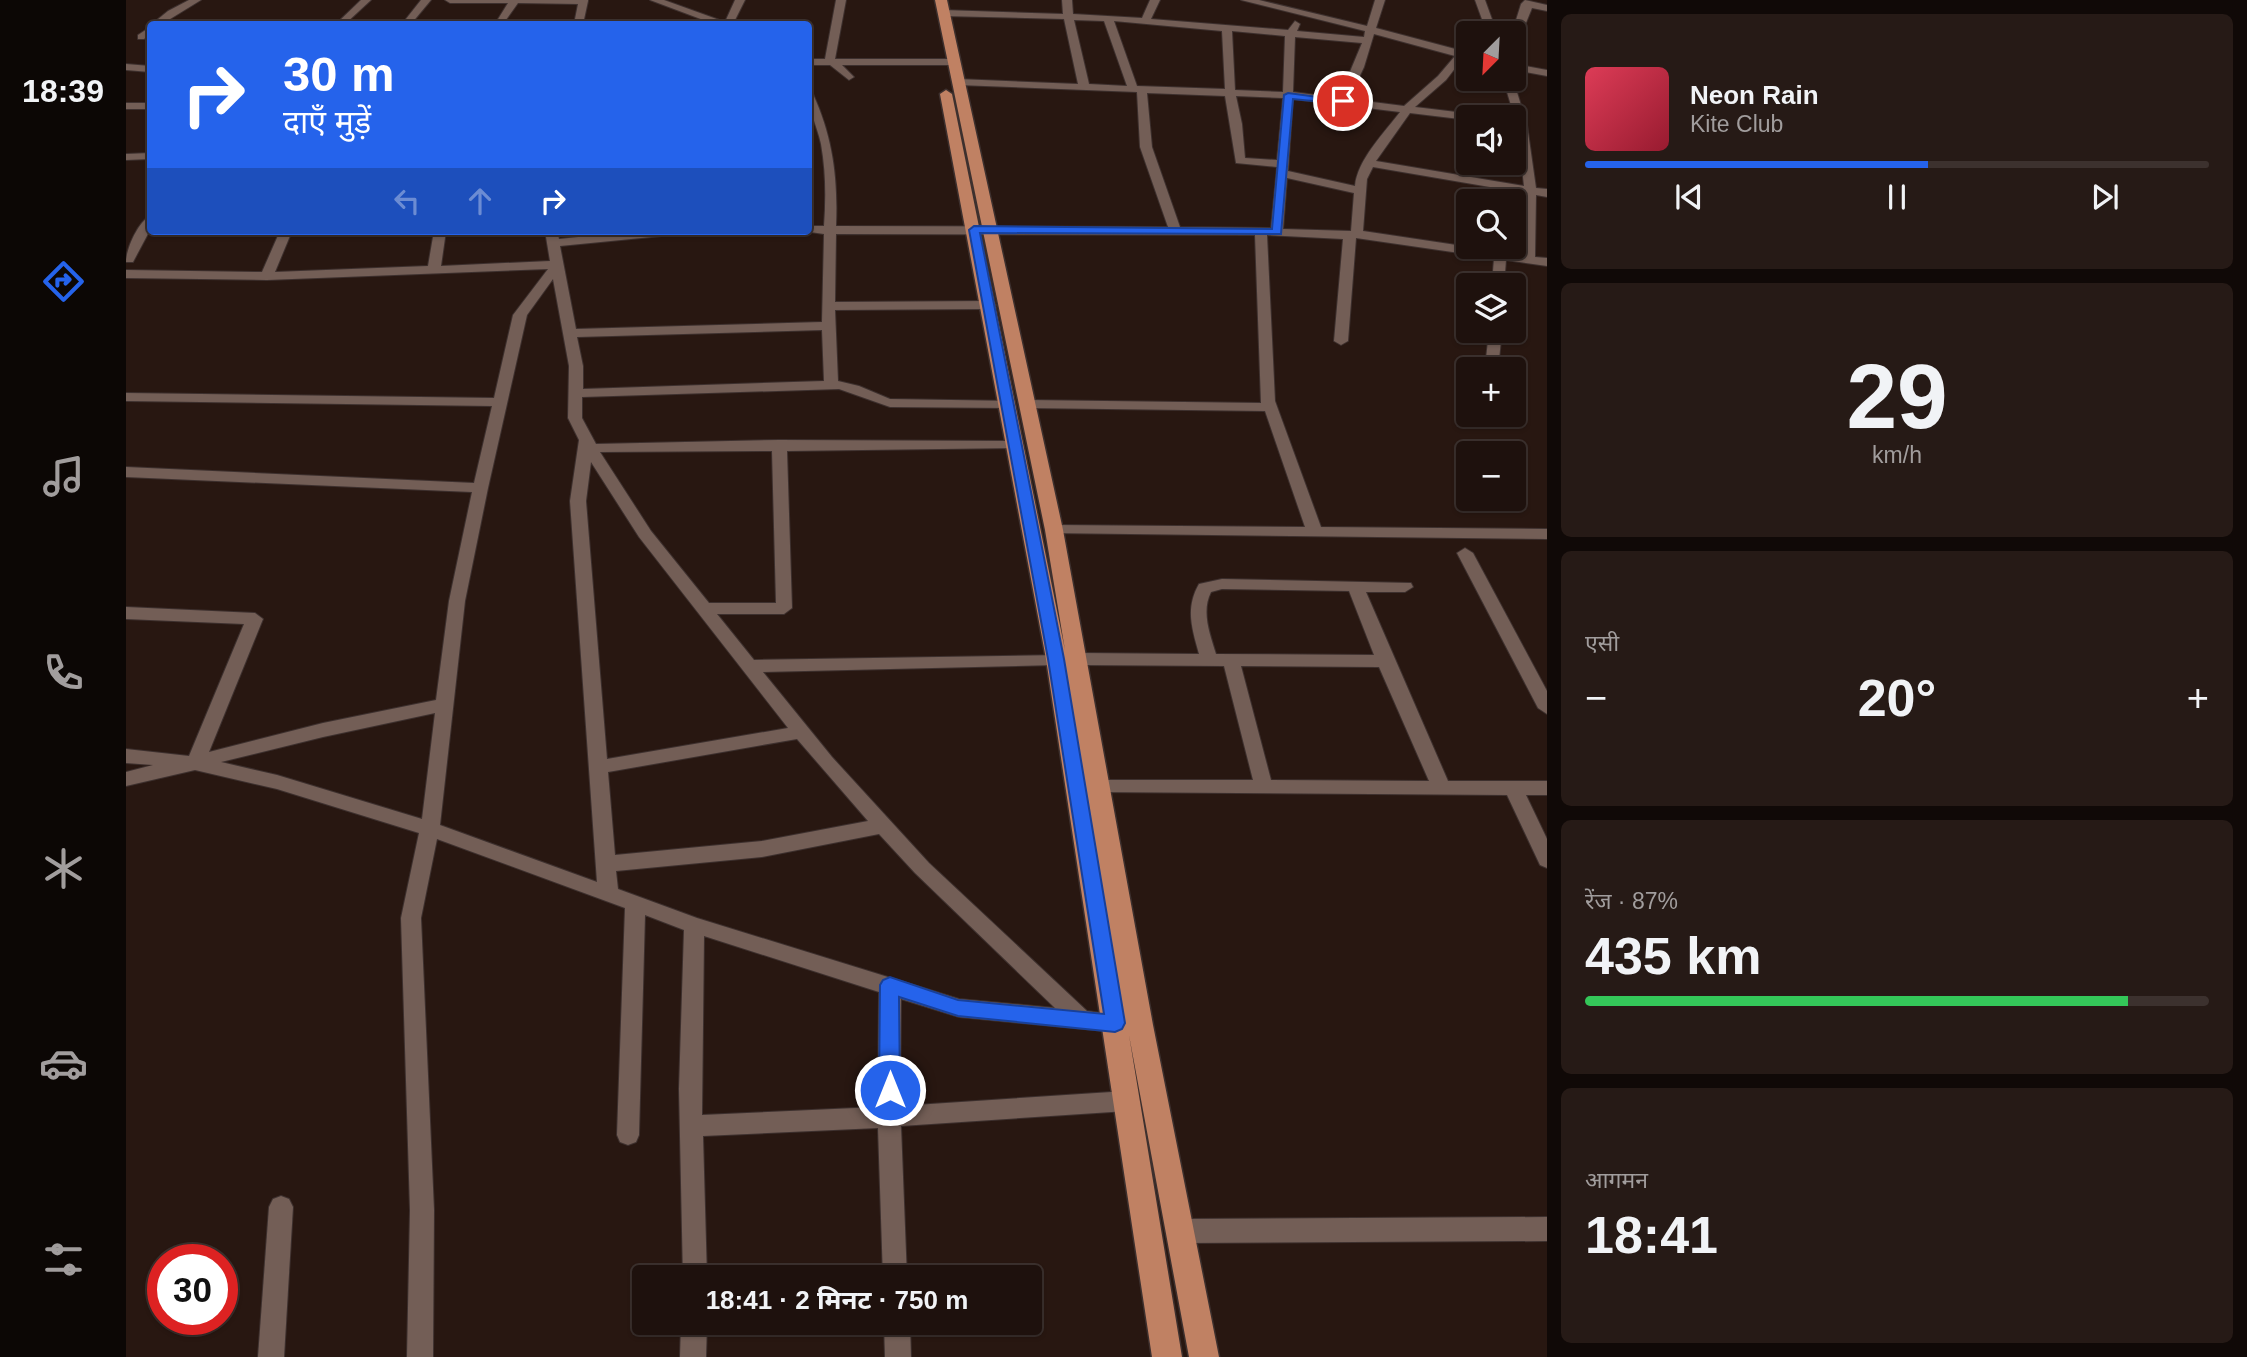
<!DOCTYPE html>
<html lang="hi">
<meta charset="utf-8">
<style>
body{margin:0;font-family:Arial,"Noto Sans Devanagari",sans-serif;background:#261a16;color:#f1f3f6;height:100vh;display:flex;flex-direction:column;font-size:26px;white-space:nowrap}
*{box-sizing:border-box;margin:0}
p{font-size:23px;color:#a19d9d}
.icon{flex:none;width:38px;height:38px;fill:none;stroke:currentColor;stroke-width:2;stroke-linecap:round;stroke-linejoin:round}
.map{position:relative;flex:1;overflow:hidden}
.sheet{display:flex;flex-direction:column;gap:14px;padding:14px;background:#100907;width:700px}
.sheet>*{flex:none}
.banner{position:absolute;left:21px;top:21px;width:665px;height:214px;border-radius:7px;box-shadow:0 2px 5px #0004,0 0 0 2px #3c312e;background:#2563eb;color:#fff;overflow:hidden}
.needle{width:46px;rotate:204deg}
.buttons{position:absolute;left:1330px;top:21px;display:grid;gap:14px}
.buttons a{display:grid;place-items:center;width:70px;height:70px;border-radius:7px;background:#1e110d;box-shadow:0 2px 5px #0004,0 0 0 2px #3c312e;font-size:35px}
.speed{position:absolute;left:21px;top:1244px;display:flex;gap:14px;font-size:35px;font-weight:700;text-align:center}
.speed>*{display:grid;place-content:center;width:91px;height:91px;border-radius:50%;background:#1e110d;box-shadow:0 2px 5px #0004,0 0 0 2px #3c312e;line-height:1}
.speed .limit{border:10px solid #d22;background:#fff;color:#111}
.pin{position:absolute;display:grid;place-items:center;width:60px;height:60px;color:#fff;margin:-30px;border:4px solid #fff;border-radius:50%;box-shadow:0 2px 7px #0007}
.me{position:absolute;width:77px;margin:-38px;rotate:0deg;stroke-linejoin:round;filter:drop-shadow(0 0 5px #0008)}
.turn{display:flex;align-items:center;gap:24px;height:147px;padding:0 21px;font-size:32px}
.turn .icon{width:91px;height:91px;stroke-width:2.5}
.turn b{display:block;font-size:49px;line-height:60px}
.lanes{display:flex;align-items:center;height:66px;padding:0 21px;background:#0003;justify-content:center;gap:35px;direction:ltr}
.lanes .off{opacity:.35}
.big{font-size:52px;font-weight:700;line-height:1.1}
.sheet .tile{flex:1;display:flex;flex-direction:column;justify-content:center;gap:10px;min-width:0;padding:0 24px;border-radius:10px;background:#261a16}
.sheet .dial{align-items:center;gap:0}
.dial b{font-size:91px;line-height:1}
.song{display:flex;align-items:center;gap:21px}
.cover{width:84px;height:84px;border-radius:10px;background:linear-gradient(135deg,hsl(350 70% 55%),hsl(350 70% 35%))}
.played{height:7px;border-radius:4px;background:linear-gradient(90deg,#2563eb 55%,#3c312e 55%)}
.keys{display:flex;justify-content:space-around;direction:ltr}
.heat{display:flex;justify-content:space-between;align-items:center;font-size:38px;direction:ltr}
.charge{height:10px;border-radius:5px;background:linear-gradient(90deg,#34c759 87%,#3c312e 0)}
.trip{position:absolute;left:506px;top:1265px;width:410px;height:70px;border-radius:7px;background:#1e110d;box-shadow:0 2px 5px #0004,0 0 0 2px #3c312e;font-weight:700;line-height:70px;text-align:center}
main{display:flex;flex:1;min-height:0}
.tab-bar{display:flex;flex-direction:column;width:126px;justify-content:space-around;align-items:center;background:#0c0705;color:#a19d9d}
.tab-bar .icon{width:49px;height:49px}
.tab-bar .selected{color:#2563eb}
.tab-bar b{font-size:32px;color:#f1f3f6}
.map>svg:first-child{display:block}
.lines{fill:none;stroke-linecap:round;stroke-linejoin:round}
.street-casing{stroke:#3d302e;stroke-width:2}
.primary-casing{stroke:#3d302e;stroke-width:3}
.street{fill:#735e56;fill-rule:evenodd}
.primary{fill:#c08163;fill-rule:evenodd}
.route{fill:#2563eb;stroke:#184099;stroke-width:2}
</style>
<main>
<nav class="tab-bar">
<b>18:39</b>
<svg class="icon selected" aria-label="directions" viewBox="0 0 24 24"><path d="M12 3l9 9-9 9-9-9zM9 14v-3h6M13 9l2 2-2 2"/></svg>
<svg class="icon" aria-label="music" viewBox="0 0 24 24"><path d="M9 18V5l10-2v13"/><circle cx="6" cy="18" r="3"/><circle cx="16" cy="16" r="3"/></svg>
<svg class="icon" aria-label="phone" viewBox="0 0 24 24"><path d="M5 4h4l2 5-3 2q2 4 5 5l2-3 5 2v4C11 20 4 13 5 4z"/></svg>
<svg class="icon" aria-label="climate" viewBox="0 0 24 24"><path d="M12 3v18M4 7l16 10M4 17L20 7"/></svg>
<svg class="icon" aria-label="car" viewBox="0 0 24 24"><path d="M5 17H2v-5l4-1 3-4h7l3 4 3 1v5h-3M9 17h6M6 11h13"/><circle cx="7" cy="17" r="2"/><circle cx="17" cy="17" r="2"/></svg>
<svg class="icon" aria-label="filters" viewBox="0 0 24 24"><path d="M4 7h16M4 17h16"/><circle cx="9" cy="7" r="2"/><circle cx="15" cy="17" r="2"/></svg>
</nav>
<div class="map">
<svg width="1421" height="1357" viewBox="0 0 1421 1357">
<rect width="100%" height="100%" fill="#281711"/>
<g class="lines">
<!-- street casing -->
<g class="street-casing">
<g id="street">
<path d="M63 0H75L36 24H26L42 11Z"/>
<path d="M235 0H245L219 24H210Z"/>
<path d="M295 0H305L285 24H276Z"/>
<path d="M319 0H462V1L457 24H448L452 4 392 3 377 24H369L382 3H324Z"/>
<path d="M524 0H538L599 22 609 0H619L607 24H588Z"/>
<path d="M710 0H720L709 59H828L833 62 828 65H716L728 77 723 80 704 65H682V59H699Z"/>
<path d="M936 0H946L947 14 1016 18 1024 0H1034L1025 19 1162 30 1169 21 1174 24 1171 31 1238 37 1239 31 1115 0H1133L1241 26 1249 0H1259L1250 28 1333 50 1336 46H1342V59L1337 58 1320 80 1289 107 1347 114 1352 117H1342V120L1284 113 1250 161 1398 186 1391 125 1377 79H1387L1401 125 1410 188 1421 189V197L1410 195 1409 257 1421 258V266L1380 260 1378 285H1366L1368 258 1230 238 1222 341 1215 345 1208 341 1217 239 1141 235 1149 401 1195 527 1421 529V539L922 533 920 530 922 527 928 525 1179 527 1139 411 901 408 894 404 901 400 1135 403 1129 235 710 234 709 302 863 301 870 305 863 309 709 310 712 381 733 386 764 399 888 401V407L883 408 764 407 713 389 456 397V418L470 444 653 440 895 441 897 444 890 448 661 451 666 608 658 614H591L628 660 936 655 939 659 936 663 930 665 637 672 706 757 803 863 961 1011 997 1016 1000 1023 997 1030 989 1032 833 1017 775 999 774 1106 1001 1091 1009 1094 1012 1101 1009 1108 1001 1111 775 1126 781 1278H757L752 1128 577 1136 581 1278H557L553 1089 558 930 519 915 513 1135 510 1142 502 1145 494 1142 491 1135 499 908 311 839 295 918 308 1210 307 1357H281L284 1210 275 918 293 833 151 789 69 770 0 786V772L27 765 0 763V749L63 756 118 624 0 619V607L129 613 137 619 83 752 197 723 310 700 323 601 346 492 0 477V467L348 483 366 406 0 401V393L368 398 387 315 422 269 141 280 0 278V270L136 272 154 231H166L149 272 302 266 308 231H320L315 266 424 261 419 231H431L433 239 510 231H552L546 235 434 246 450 329 696 322 698 234 677 231H682V226H698C700 199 700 172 695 144 691 125 682 110 682 91L687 94C707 138 712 179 710 226L1042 227 1014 147 1011 92 832 85 827 82 832 79 952 84 938 19 817 16 812 13 817 10 937 14ZM948 20 978 21 1001 86 963 84ZM988 21 1096 31 1099 89 1011 86ZM1106 31 1159 36 1157 92 1109 90ZM1248 34 1329 56 1312 76 1278 106 1223 99 1238 67ZM1169 37 1236 43 1213 98 1167 92ZM1021 93 1099 96 1110 163 1151 167 1145 228 1054 227 1026 147ZM1110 96 1157 98 1151 160 1119 158 1116 124ZM1167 99 1274 112C1259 132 1231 160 1229 186L1162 171ZM1247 167 1399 193 1397 255 1237 231 1241 179ZM1161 178 1228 193 1225 231 1157 229ZM427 279 443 366 442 418 453 440 444 501 471 882 314 825 339 601 362 488 401 315ZM696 330 698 381 457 389V366L451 337ZM646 451 650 603H583L525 531 474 452ZM465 462 513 537 662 728 481 759 460 501ZM309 713 296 819 151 775 95 762 197 737ZM671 739 742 821 636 841 489 855 482 772ZM753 834 789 873 929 1008 833 999 571 918 492 889 490 871 636 857ZM578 936 753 992 752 1107 576 1115Z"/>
<path d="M1349 0H1359L1367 22 1359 33H1349L1357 22Z"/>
<path d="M1399 0 1421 5V11L1406 8 1393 40 1388 43 1386 33 1395 4Z"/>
<path d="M24 27V34L18 39H12V35Z"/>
<path d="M0 64 24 66V72L0 70Z"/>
<path d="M1388 64 1421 70V76L1388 70Z"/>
<rect x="0" y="103" width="24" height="6"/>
<path d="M24 153V159L0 160V154Z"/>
<path d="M24 216V230L7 262H0C0 249 12 222 24 216Z"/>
<path d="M1363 331H1376L1372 369 1359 368Z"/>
<path d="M1339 548 1347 553 1421 691V714L1412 708 1331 553Z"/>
<path d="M1096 579 1285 583 1287 587 1279 592H1240L1322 781H1421V795H1400L1421 839V868L1414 865 1381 795 966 792 964 787 966 782 973 780H1127L1098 666 952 665 943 659 952 653 1073 654C1066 629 1059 608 1073 584ZM1096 589 1223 591 1248 655 1090 654C1084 634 1075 612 1085 592ZM1115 666 1253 667 1303 781 1145 780Z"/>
<path d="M155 1196 163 1199 167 1207 158 1357H132L143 1207 147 1199Z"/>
<path d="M1421 1217V1241L1055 1243 1046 1239 1043 1231 1046 1223 1055 1219Z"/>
<path d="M555 1323H581L580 1357H554Z"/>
<path d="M758 1323H784L785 1357H759Z"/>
</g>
</g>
<!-- primary casing -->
<g class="primary-casing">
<path id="primary" d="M809 0H821L937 530 1027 1025 1093 1357H1063L1003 1035 1056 1357H1026L920 659 814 94 820 90 826 94 939 650 919 530Z"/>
</g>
<!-- street -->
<use href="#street" class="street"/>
<!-- primary -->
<use href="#primary" class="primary"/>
</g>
<!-- route -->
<path class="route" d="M1162 93 1222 101 1217 104 1167 99 1155 234 854 233 938 659 999 1023 996 1029 989 1032 832 1016 773 997 774 1090 771 1097 764 1100 756 1097 753 1090 754 985 757 980 764 977 832 1000 978 1014 922 659 843 230 848 226 1146 229 1158 95Z"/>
</svg>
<div class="buttons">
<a><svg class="needle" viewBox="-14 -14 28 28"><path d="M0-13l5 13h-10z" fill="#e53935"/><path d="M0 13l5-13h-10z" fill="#a19d9d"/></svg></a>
<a><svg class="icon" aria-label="sound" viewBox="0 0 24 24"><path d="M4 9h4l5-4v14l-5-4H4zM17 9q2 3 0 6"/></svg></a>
<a><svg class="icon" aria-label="search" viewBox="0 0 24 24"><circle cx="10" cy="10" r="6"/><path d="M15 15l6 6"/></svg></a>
<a><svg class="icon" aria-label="layers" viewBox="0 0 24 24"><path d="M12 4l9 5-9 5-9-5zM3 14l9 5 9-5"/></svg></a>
<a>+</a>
<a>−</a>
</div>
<div class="speed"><div class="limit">30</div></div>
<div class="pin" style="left:1217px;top:101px;background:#d93025"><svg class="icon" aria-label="arrive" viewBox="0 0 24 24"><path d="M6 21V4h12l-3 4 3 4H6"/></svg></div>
<svg class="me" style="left:764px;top:1090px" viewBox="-20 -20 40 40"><circle r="17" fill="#2563eb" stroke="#fff" stroke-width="3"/><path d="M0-11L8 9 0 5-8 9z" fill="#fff"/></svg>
<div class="trip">18:41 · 2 मिनट · 750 m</div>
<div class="banner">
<div class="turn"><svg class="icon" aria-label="right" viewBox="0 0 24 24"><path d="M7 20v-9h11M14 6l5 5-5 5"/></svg><div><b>30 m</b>दाएँ मुड़ें</div></div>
<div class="lanes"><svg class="icon off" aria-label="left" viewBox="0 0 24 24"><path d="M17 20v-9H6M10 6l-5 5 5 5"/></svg><svg class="icon off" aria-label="ahead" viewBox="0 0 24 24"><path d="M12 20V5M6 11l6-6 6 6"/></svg><svg class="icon" aria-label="right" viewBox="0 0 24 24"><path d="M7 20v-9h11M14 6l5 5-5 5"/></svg></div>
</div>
</div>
<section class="sheet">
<div class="tile">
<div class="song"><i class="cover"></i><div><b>Neon Rain</b><p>Kite Club</p></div></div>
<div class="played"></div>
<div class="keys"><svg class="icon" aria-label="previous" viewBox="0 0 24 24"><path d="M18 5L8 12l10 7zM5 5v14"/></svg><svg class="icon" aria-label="pause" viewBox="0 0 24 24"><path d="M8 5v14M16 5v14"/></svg><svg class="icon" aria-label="next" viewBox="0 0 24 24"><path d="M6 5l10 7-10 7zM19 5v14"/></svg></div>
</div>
<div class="tile dial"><b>29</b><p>km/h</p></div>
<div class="tile"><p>एसी</p>
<div class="heat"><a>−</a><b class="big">20°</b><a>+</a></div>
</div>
<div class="tile"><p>रेंज · 87%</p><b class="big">435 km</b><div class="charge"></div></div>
<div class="tile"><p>आगमन</p><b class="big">18:41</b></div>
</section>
</main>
